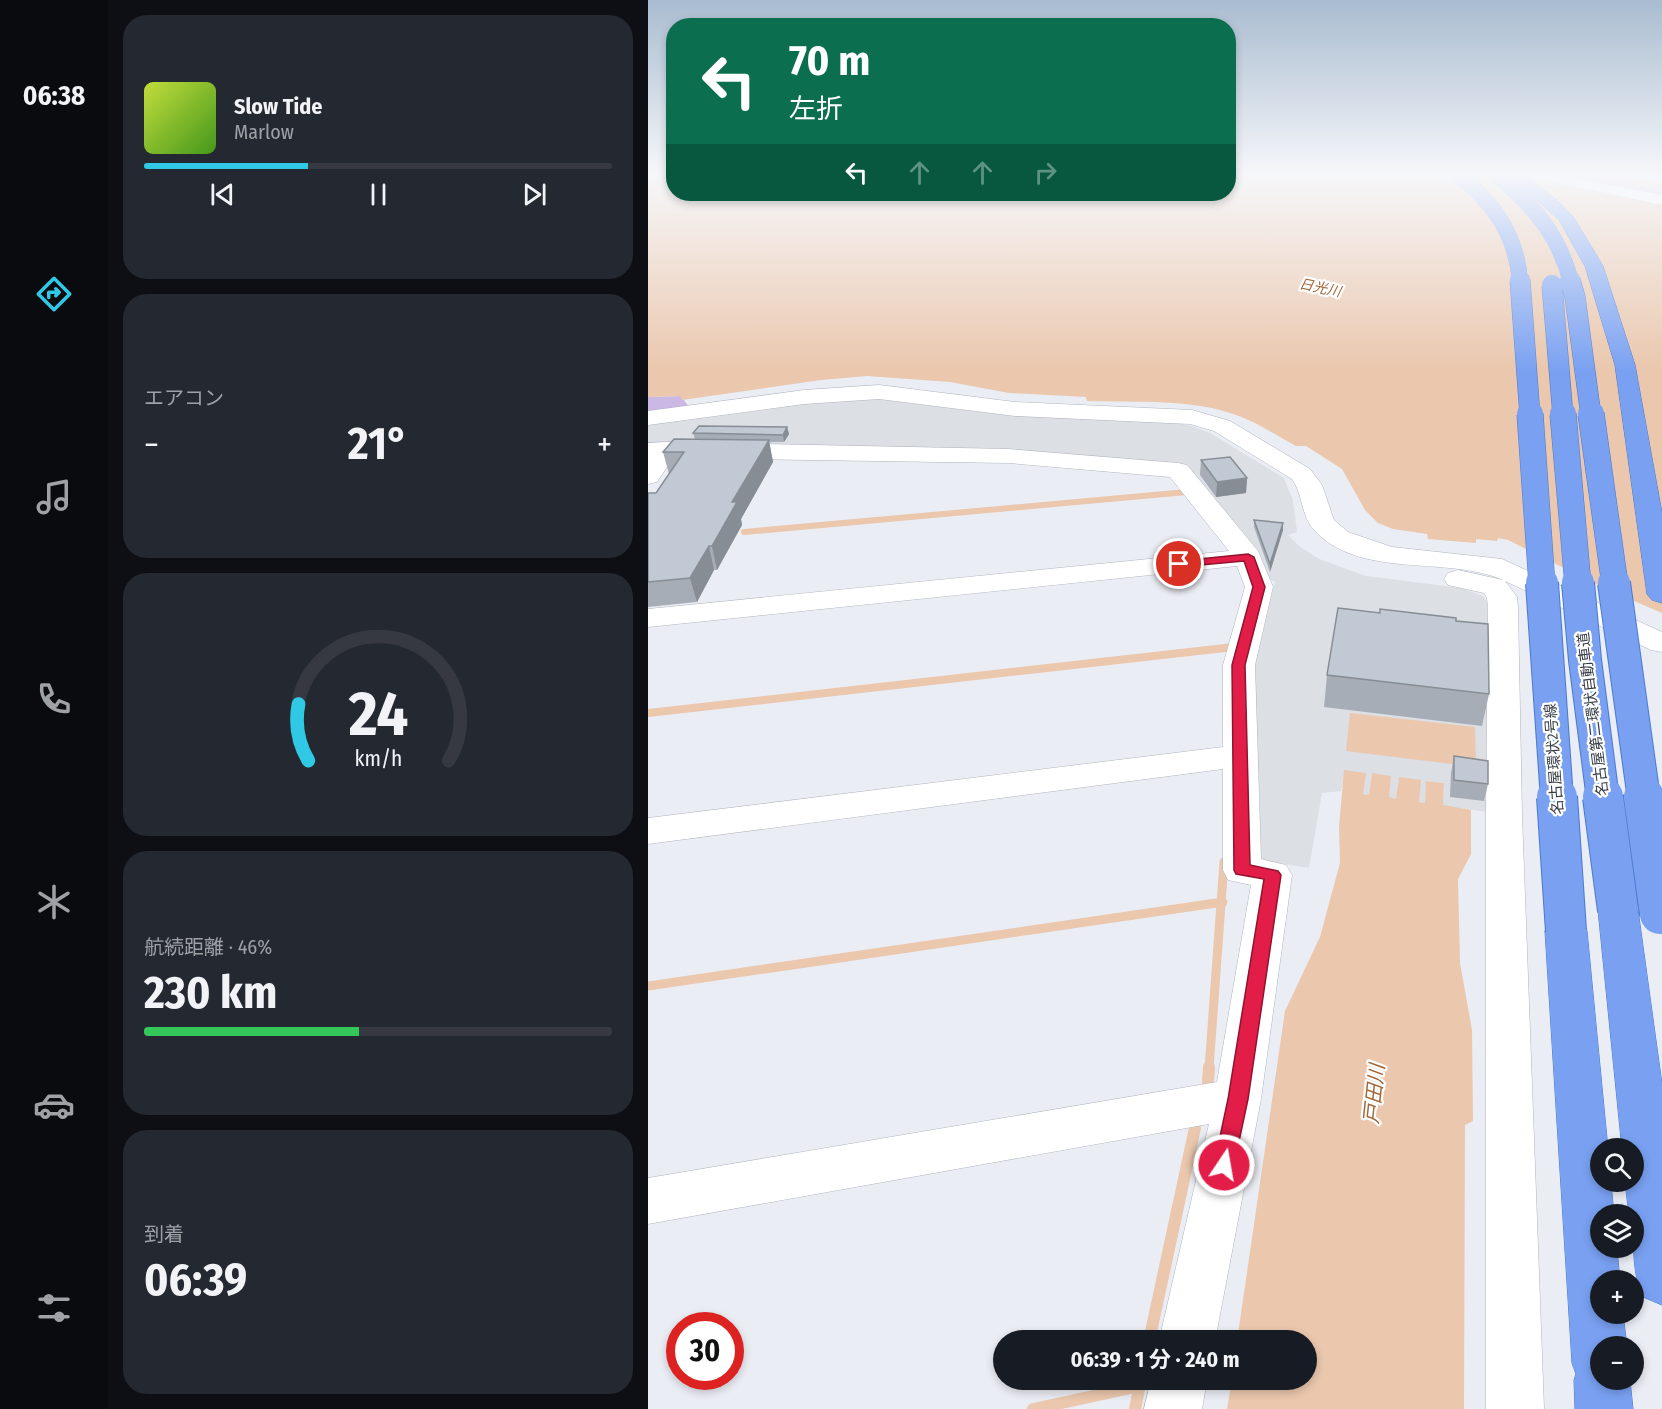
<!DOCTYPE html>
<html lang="ja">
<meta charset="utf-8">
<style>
body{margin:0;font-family:"Fira Sans Condensed","Noto Sans JP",sans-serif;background:#242831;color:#f1f3f6;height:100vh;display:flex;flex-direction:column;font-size:22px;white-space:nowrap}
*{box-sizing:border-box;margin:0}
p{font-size:20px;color:#9ea1a6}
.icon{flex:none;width:33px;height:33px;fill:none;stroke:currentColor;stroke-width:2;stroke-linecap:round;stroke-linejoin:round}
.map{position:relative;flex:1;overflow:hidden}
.side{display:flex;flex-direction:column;gap:15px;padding:15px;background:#0d0f14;width:540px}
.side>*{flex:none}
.top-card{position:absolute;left:18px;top:18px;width:570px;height:183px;border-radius:24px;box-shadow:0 3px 9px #0003;background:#0b6e4f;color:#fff;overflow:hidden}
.controls{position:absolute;left:942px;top:1138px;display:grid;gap:12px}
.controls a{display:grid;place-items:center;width:54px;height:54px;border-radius:50%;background:#171b24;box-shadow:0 3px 9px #0003;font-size:30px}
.speed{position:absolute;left:18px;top:1312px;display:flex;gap:12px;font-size:30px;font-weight:700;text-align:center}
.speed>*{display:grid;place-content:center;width:78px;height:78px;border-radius:50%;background:#171b24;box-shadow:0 3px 9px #0003;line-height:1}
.speed .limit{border:9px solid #d22;background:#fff;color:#111}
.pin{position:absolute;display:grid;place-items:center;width:51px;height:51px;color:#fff;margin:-26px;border:3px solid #fff;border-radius:50%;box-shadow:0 2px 6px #0007}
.me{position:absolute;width:66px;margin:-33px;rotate:12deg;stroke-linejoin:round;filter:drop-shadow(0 0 4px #0008)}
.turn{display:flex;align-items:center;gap:21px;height:126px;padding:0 24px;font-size:27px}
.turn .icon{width:78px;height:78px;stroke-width:2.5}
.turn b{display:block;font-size:42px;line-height:51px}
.lanes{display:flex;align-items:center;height:57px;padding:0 24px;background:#0003;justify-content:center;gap:30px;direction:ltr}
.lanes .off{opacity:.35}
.big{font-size:45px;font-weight:700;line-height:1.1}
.side .card{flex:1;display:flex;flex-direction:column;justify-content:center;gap:9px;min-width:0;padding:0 21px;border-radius:24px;background:#242831}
.side .dial{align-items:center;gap:0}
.dial svg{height:156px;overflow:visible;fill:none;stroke:#363941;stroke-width:7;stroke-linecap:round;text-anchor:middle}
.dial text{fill:#f1f3f6;stroke:none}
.song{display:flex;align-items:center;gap:18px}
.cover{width:72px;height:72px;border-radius:9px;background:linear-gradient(135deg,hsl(70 70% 55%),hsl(100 70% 35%))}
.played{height:6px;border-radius:3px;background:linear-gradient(90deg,#2fc9e6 35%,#363941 35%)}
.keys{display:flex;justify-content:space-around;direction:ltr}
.heat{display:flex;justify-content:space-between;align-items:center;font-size:33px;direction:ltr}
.charge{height:9px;border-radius:4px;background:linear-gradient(90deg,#34c759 46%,#363941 0)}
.trip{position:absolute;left:345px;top:1330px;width:324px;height:60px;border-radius:30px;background:#171b24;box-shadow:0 3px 9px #0003;font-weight:700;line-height:60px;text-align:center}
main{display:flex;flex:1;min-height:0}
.menu{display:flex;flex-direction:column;width:108px;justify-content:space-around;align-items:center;background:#090b0e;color:#9ea1a6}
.menu .icon{width:42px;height:42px}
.menu .active{color:#2fc9e6}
.menu b{font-size:27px;color:#f1f3f6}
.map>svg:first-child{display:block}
.industrial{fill:#dcdfe4}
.green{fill:#ccb8e4}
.water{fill:#eac7ad}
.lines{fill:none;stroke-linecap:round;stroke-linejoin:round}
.stream-far3{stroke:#eac7ad;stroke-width:6}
.stream-far2{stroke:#eac7ad;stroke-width:8}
.stream-far1{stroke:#eac7ad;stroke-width:9}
.stream{stroke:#eac7ad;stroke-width:12}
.minor-casing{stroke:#aeb4bf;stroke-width:1}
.highway-casing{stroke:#4979d0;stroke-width:1}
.minor{fill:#fff;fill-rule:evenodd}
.highway{fill:#79a0f1;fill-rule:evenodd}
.highway-bridge-far4-casing{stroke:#4979d0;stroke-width:16;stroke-linecap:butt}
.highway-bridge-far3-casing{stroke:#4979d0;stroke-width:21;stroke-linecap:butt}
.highway-bridge-far2-casing{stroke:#4979d0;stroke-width:27;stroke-linecap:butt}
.highway-bridge-far1-casing{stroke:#4979d0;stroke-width:34;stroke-linecap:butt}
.highway-bridge-casing{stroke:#4979d0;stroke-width:42;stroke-linecap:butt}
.highway-bridge-far4{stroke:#79a0f1;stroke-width:16}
.highway-bridge-far3{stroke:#79a0f1;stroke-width:20}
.highway-bridge-far2{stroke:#79a0f1;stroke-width:26}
.highway-bridge-far1{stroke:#79a0f1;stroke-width:32}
.highway-bridge{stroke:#79a0f1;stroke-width:40}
.wall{fill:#a6adb6}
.shaded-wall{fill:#878d94}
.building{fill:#c1c9d4;stroke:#878d94;stroke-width:1.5}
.route{fill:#e11d48;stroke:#92132f;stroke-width:1.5}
.labels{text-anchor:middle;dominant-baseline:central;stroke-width:4.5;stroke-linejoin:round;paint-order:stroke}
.far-water-label{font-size:14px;font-style:italic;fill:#a26639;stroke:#fff}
.street-label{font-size:15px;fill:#393f47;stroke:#fff}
.near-water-label{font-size:20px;font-style:italic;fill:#a26639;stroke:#fff}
</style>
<main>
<nav class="menu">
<b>06:38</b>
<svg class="icon active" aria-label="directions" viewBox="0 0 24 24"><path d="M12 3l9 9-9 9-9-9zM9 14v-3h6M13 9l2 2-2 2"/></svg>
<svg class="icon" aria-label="music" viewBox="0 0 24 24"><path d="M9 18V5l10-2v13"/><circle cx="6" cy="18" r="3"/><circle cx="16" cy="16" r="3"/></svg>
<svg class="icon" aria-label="phone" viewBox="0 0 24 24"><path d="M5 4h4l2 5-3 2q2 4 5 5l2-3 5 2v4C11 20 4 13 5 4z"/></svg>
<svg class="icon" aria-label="climate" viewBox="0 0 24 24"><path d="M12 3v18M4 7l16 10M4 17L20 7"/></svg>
<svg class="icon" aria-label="car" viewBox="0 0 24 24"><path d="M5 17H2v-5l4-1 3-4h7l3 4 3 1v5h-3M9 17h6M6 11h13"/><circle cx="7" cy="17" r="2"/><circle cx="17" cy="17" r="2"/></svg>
<svg class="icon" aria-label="filters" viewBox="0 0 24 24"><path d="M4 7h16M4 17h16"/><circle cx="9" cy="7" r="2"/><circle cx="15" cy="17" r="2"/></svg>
</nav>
<section class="side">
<div class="card">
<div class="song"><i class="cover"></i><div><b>Slow Tide</b><p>Marlow</p></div></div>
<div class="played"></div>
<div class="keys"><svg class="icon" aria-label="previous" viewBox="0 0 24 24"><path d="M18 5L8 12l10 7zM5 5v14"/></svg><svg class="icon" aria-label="pause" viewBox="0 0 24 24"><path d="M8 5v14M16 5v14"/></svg><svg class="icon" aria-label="next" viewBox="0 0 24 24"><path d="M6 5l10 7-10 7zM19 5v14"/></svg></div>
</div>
<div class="card"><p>エアコン</p>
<div class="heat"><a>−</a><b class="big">21°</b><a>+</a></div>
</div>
<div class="card dial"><svg viewBox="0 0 100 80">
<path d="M14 69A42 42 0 1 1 86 69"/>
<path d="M14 69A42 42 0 0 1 9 40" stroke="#2fc9e6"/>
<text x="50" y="56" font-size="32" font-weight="700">24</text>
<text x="50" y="72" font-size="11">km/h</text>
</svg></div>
<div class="card"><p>航続距離 · 46%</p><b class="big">230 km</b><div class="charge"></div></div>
<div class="card"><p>到着</p><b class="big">06:39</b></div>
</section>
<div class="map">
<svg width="1014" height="1409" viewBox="0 0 1014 1409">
<rect width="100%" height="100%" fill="#ebedf4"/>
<!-- industrial -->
<path class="industrial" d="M224 398 523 422 544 426 562 433 636 478 645 501 649 532 640 535 651 546 671 559 718 576 813 588 835 596 839 602V812L795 806 796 783 779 781 777 803 771 802 751 777 748 799 740 798 724 773 721 795 715 794 697 770 693 791 674 793 661 868 598 858 612 802 605 674 627 582 622 579 609 553 539 465 362 451 0 445V422L163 402Z"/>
<!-- green -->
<g class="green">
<path d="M914 175H935L1014 190V199Z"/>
<path d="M33 396 41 407 0 412V397Z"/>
</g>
<!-- water -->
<g class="water">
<path d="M0 175H25L26 194H580L581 175H865L1014 205V613L958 589 860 540 850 538 849 541 828 539V543L780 539 779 534 745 529 730 523 717 510 694 469 658 446H648C629 436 610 423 591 416 544 398 488 403 439 401L438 397 361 393 302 382 219 376 173 380 34 400 32 396 0 397Z"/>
<path d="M935 175C962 175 987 177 1014 182V190Z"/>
<path d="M702 713 827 727 828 767 698 751Z"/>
<path d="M696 770 718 773 715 794 721 795 724 773 743 776 741 797 748 799 751 777 773 780 771 802 777 803 778 781 796 783 795 805 823 810V854L810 879 812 963 824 1030 825 1121 817 1125 816 1409H579L584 1380H658V1341H589L637 1011 672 937 692 863 691 827Z"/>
</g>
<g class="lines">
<!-- stream-far3 -->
<path class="stream-far3" d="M96 532 539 492"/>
<!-- stream-far2 -->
<path class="stream-far2" d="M0 713 586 647"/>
<!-- stream-far1 -->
<g class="stream-far1">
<path d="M0 986 575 902"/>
<path d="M561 1069 576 862"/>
</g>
<!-- stream -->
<g class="stream">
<path d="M560 1082 561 1067"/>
<path d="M501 1341 547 1128"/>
<path d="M385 1409 492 1386"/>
<path d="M487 1409 493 1380"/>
</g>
<!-- minor casing -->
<g class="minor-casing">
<g id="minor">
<path d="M884 175H911L1014 195V205L891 179Z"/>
<path d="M231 385 367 402 544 410 582 421 662 469 674 485 686 520 700 532 744 547 854 559 1014 632V652L1003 650 857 581 869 597 870 608 874 815 896 1409H838V815L840 608 839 598 836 593 800 585 796 579 800 573 810 570 855 580C799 555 712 580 666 530 653 516 655 494 644 479L566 431 542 424 367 416 231 399 156 404 0 425V411L156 390Z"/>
<path d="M19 442 360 449 530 463 539 465 610 551 625 587 607 665 613 859 638 865 644 875 613 1099 567 1341H511L561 1124 0 1224V1178L569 1082 603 885 580 880 575 870V769L0 844V818L575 747V665L597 587 589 566 0 627V609L581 551 522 477 360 463 25 458 9 482 0 484V443Z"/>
<path d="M503 1380H559L554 1409H496Z"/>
</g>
</g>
<!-- highway casing -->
<g class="highway-casing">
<g id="highway">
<path d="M861 175H877L911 202 926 218 955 266 987 365 1014 513V603L1004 600 999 594 967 365 937 266 911 220Z"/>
<path d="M970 895 984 900 990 910 1014 1084V1305L995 1297C983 1269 986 1245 986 1215H981L977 1182H986V1149H974L950 910 956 900Z"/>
<path d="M918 916 933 920 939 931 960 1149H952V1182H963L966 1215H952V1248H969L972 1281H952V1314H975L979 1347H952V1380H982L985 1409H927L926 1380 928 1374 924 1363 897 931 903 920Z"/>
</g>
</g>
<!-- minor -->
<use href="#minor" class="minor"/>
<!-- highway -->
<use href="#highway" class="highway"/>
<!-- highway-bridge-far4 casing -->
<g class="highway-bridge-far4-casing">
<g id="highway-bridge-far4">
<path d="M811 175C846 203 869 236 872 282"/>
<path d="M848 175C885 204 911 235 923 282"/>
</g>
</g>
<!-- highway-bridge-far3 casing -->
<g class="highway-bridge-far3-casing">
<g id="highway-bridge-far3">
<path d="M872 280 882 416"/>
<path d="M922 280 927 297 943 416"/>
<path d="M904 285 915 416"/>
</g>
</g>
<!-- highway-bridge-far2 casing -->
<g class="highway-bridge-far2-casing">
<g id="highway-bridge-far2">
<path d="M882 414 894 585"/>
<path d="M915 414 930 585"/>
<path d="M943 414 967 585"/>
</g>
</g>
<!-- highway-bridge-far1 casing -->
<g class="highway-bridge-far1-casing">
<g id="highway-bridge-far1">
<path d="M894 583 909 799"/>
<path d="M930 583 937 660 955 799"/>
<path d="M966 583 996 799"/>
</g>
</g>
<!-- highway-bridge casing -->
<g class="highway-bridge-casing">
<g id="highway-bridge">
<path d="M909 797 918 931"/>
<path d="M955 797 970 910"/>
<path d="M996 797 1012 914"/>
</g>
</g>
<!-- highway-bridge-far4 -->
<use href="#highway-bridge-far4" class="highway-bridge-far4"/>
<!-- highway-bridge-far3 -->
<use href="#highway-bridge-far3" class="highway-bridge-far3"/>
<!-- highway-bridge-far2 -->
<use href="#highway-bridge-far2" class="highway-bridge-far2"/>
<!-- highway-bridge-far1 -->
<use href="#highway-bridge-far1" class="highway-bridge-far1"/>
<!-- highway-bridge -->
<use href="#highway-bridge" class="highway-bridge"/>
</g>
<!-- wall -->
<g class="wall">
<path d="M139 427 141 434 136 442H121L125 462 93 519 94 525 69 570H66L49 602 0 607V493H8L21 474 15 452 47 439 45 433Z"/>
<path d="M553 460 599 478 598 493 568 497 552 475Z"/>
<path d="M606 520 635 530 622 572 606 527Z"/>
<path d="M808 621 841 694 834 726 676 707 679 675Z"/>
<path d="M806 756 840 784 836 801 802 797 803 773Z"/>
</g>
<!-- shaded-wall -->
<g class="shaded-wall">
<path d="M139 427 141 434 136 442 135 435Z"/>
<path d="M121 440 125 462 93 519 94 525 69 570 64 546 84 502Z"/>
<path d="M599 478 598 493 568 497 569 482Z"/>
<path d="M635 523V530L622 572V564Z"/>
<path d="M61 546 66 570 49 602 42 578Z"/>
</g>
<!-- building -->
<g class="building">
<path d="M51 426 139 427 135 435 45 433Z"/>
<path d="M26 439 121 440 84 502H89L64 546H61L42 578 0 582V493H8L36 452H15Z"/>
<path d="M582 457 599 478 569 482 553 460Z"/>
<path d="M606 520 635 523 622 564Z"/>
<path d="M690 608 732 613V609L808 618V621L840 624 841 694 679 675Z"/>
<path d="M806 756 840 761V784L806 780Z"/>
</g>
<!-- sky -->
<linearGradient id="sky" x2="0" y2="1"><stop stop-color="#a9bcd0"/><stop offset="0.47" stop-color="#f6f7fa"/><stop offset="1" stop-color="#f6f7fa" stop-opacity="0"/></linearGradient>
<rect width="1014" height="372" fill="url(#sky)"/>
<!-- route -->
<path class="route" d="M600 554 606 557 617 587 597 665 602 865 630 871 633 875 600 1099 586 1165 583 1171 576 1174 569 1171 566 1165 580 1099 616 879 588 874 586 870 584 665 605 587 596 561 531 567 525 564 531 561Z"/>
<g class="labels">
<!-- far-water labels -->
<g class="far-water-label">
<text transform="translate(672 288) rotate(12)">日光川</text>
</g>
<!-- street labels -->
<g class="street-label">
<text transform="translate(945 714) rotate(-97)">名古屋第二環状自動車道</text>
<text transform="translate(906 759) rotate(-94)">名古屋環状2号線</text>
</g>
<!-- near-water labels -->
<g class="near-water-label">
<text transform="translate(726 1094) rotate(-84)">戸田川</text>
</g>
</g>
</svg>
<div class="controls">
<a><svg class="icon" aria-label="search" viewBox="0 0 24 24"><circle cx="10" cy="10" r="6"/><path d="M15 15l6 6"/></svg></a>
<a><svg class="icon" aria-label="layers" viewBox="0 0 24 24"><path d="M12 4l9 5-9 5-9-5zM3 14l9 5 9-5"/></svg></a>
<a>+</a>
<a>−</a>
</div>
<div class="speed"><div class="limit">30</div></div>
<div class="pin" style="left:531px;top:564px;background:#d93025"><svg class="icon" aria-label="arrive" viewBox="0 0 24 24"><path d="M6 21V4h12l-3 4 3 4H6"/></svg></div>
<svg class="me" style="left:576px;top:1165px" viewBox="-20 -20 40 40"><circle r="17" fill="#e11d48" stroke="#fff" stroke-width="3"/><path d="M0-11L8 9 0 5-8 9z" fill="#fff"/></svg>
<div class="trip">06:39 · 1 分 · 240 m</div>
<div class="top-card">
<div class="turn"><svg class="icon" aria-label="left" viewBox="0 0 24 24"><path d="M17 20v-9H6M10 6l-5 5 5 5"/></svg><div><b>70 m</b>左折</div></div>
<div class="lanes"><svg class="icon" aria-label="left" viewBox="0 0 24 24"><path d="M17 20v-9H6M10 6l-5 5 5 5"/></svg><svg class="icon off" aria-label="ahead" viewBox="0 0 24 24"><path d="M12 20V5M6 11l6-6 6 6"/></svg><svg class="icon off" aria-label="ahead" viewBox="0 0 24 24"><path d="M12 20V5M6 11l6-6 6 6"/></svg><svg class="icon off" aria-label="right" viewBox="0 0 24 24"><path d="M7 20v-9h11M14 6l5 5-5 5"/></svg></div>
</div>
</div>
</main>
